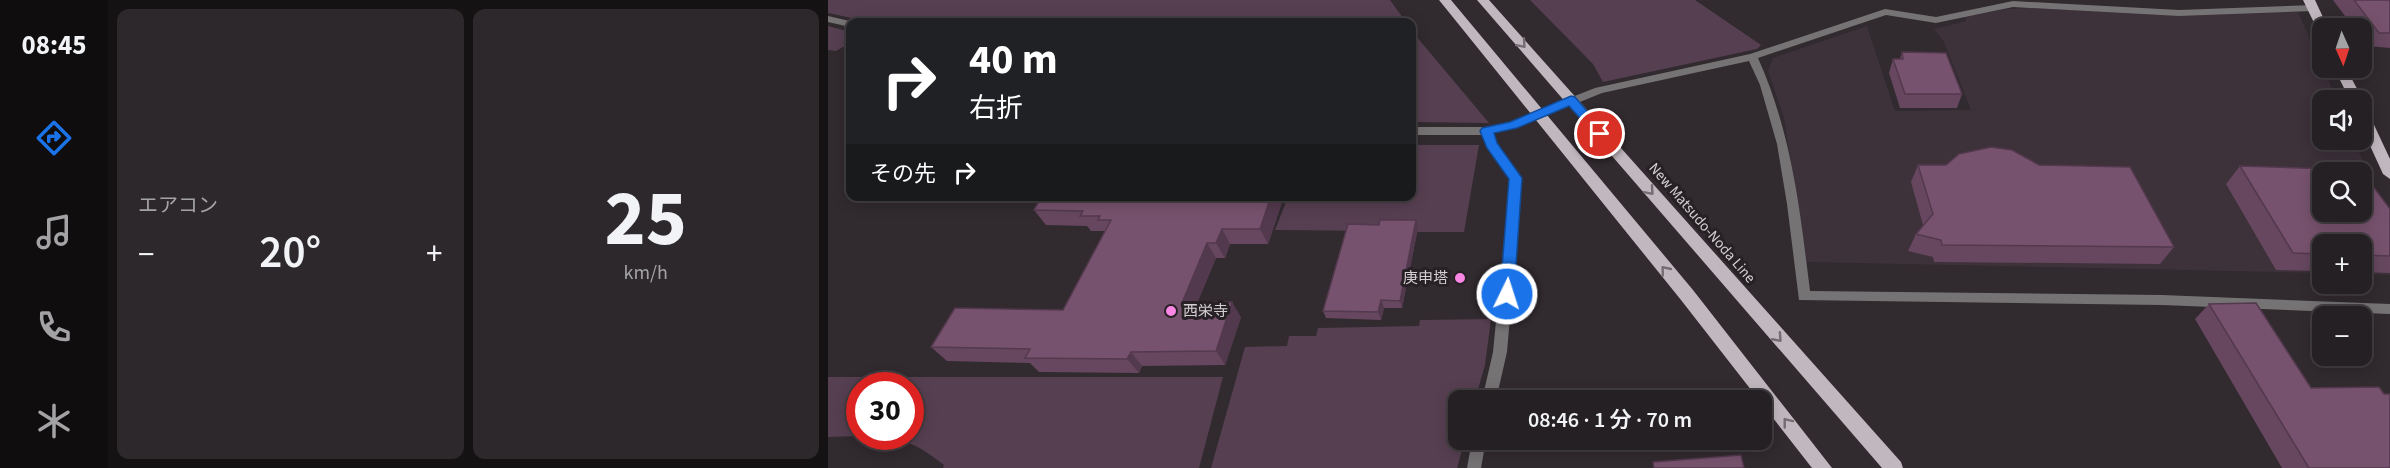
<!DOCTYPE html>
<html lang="ja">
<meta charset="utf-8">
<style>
body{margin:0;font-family:"Source Sans 3","Noto Sans JP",sans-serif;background:#2d282b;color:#f1f3f6;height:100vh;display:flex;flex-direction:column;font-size:22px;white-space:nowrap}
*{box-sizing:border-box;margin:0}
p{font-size:20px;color:#a3a3a6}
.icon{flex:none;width:33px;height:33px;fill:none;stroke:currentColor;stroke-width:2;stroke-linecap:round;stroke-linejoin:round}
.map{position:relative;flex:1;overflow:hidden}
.drawer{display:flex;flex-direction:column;gap:9px;padding:9px;background:#141213;width:720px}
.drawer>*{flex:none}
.guide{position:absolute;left:18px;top:18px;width:570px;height:183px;border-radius:12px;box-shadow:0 3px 15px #0003,0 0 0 2px #423e41;background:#202124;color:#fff;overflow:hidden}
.needle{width:39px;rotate:177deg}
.tools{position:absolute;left:1484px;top:18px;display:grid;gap:12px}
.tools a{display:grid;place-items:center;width:60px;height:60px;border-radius:12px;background:#252023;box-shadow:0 3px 15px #0003,0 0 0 2px #423e41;font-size:30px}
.speed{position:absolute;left:18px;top:372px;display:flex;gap:12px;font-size:30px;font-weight:700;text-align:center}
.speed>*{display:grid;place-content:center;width:78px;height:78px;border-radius:50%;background:#252023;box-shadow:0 3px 15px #0003,0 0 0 2px #423e41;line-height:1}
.speed .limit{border:9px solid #d22;background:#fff;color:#111}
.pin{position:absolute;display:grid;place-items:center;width:51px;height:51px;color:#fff;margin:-26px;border:3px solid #fff;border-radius:50%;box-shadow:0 2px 6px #0007}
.me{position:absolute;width:66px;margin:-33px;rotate:4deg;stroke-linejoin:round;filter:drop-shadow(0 0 4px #0008)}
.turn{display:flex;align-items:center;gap:21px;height:126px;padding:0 24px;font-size:27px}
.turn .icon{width:78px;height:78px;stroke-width:2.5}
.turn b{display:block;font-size:42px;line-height:51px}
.then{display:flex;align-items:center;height:57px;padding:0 24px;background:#0003;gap:12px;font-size:22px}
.big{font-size:45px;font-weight:600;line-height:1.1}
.drawer .card{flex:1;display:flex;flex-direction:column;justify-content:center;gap:9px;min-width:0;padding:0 21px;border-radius:12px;background:#2d282b}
.drawer .dial{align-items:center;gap:0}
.dial b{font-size:78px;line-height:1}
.heat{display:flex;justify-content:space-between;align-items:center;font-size:33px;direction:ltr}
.drawer .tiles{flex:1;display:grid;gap:9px;grid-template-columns:repeat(2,1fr)}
.trip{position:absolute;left:620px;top:390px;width:324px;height:60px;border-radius:12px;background:#252023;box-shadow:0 3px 15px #0003,0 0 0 2px #423e41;font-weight:600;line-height:60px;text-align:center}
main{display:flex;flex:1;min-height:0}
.menu{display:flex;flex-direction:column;width:108px;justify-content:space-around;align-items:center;background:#0f0d0e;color:#a3a3a6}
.menu .icon{width:42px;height:42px}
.menu .active{color:#1a73e8}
.menu b{font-size:27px;color:#f1f3f6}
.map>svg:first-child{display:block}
.built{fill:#3d313a;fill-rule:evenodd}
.green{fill:#563f51}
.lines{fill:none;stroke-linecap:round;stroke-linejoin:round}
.street{fill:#767375;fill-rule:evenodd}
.primary{fill:#c0b8be;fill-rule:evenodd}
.wall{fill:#66475f}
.shaded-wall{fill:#53394d}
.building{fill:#77526e;stroke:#53394d;stroke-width:1.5;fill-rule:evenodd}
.oneway{stroke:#746c72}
.route{fill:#1a73e8;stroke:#114b97;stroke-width:1.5}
.poi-dot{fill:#fb86e4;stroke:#272126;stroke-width:2}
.labels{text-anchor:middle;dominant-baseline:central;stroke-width:6;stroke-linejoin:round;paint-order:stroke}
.street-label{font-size:15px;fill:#d4cfd3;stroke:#272126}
.poi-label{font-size:15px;fill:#d4cfd3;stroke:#272126;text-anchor:end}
</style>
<main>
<nav class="menu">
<b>08:45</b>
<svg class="icon active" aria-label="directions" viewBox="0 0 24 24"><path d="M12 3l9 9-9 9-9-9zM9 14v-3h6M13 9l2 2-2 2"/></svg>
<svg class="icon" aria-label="music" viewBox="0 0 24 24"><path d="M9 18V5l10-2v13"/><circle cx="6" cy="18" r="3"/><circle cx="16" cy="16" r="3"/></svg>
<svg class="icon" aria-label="phone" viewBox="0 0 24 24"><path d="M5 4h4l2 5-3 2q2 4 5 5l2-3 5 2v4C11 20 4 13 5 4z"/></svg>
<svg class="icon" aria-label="climate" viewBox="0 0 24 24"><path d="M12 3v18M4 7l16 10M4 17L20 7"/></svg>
</nav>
<section class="drawer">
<div class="tiles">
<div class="card"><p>エアコン</p>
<div class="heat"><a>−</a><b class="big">20°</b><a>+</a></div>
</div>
<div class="card dial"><b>25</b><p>km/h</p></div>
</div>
</section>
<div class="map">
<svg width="1562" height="468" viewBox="0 0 1562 468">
<rect width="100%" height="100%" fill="#312a2f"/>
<!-- built -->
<path class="built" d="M1202 8 1352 16 1470 12 1509 100H1494V140H1526L1562 226V275L1533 274V244H1494V273L979 262 956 118 940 71 945 58 1039 26 1067 111 1143 110 1116 42 1106 29 1138 21 1137 17 1179 9ZM1494 172H1533V212H1494Z"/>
<!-- green -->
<g class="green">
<path d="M0 0H562L578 22H43L0 13Z"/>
<path d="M702 0H867L933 45 929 49 775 82 765 64Z"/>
<path d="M0 26 22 32V43L8 51 0 50Z"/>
<path d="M584 31 588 36 661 123 584 122Z"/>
<path d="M584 145H651L636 232H589L590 228 554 231 447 230 460 197 584 196Z"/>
<path d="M663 319 657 365 647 400H630V440H637L629 468H383L417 347 459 346 461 336H488L490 328 591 326 592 320Z"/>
<path d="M0 377H395L371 468H115L116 465C85 441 76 439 38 437L82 436V386H32L31 436 0 437Z"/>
</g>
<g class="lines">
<!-- street -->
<g class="street">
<path d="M1185 1 1351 10 1485 5 1490 8 1485 11 1351 16 1185 7 1108 23 1058 15 930 58C964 134 972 210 982 291L1334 295 1562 304V314L1334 305 971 300 959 204 949 144 932 85 921 61 774 93 688 128 664 133 668 143 694 179 679 352 668 400H654L665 352 682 179 659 147 654 135H584V127H658L681 122 767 88 922 54 1057 9 1108 17Z"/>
<path d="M0 16 26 22H22V27L0 22Z"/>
<path d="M644 440H658L653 468H639Z"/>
</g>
<!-- primary -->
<g class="primary">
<path d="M611 0H623L865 290 1004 468H984L853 300Z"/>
<path d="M649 0H661L1073 462 1075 468H1054Z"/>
<path d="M1475 0H1487L1500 28H1494V32L1490 31Z"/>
<path d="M1506 68H1518L1535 100 1533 102V100H1522Z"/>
<path d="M1533 108 1540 112 1562 159V179L1555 174 1533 126Z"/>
</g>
</g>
<!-- wall -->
<g class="wall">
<path d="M1505 0H1562V48L1540 46 1533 38V28H1526Z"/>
<path d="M1074 52 1134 94 1129 108H1072L1061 73 1065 59H1072Z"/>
<path d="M1090 165 1346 247 1332 264 1106 262 1105 257 1080 251 1088 234 1095 225 1083 182Z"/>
<path d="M1412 166 1562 209V273L1533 272V244H1494V271L1448 270 1398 184Z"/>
<path d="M214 196H456L440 244H402L397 258H388L369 303 413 317 397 365 314 366 311 373 211 372 202 363 119 361 103 347 235 310 277 231H263L259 226 218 225 206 210Z"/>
<path d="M590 228 574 308H556L553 320 498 318 495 311Z"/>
<path d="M1381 304 1483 388 1556 394 1562 468H1454L1367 319Z"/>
</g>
<!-- shaded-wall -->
<g class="shaded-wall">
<path d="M443 196H456L440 244 432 229Z"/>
<path d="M588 220 590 228 574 308 572 301Z"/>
<path d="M394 229 402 244 397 258 388 243Z"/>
<path d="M379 243 388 258 363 318 354 303Z"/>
<path d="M553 300 556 308 553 320 550 312Z"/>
<path d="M404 302 413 317 397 365 388 351Z"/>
<path d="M303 352 314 366 311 373 299 359Z"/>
</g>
<!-- building -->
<g class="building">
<path d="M1526 0H1562V33H1551Z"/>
<path d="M1074 52 1118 53 1134 94H1077L1065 59H1075Z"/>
<path d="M1163 147 1184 150 1211 165 1302 167 1346 247 1114 245 1113 240 1088 234 1105 214 1090 165H1118L1131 154Z"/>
<path d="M1412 166 1533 170 1562 209V256L1533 255V244H1494V254L1465 253ZM1494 172H1533V212H1494Z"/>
<path d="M214 196H443L432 229H394L388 243H379L354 303 404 302 388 351 303 352 299 359 197 358 202 349 103 347 127 308 235 310 283 220H270L272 216H252L255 211 206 210Z"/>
<path d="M552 220H588L572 301 553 300 550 312 495 311 520 224 551 225Z"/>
<path d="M1428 303 1483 388 1551 387 1556 394H1562V468H1481L1381 304Z"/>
<path d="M913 455 916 468H826L825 462Z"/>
</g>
<!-- one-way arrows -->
<defs><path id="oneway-chevron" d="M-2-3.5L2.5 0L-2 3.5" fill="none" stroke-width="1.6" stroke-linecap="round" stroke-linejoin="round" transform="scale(1.5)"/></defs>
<g class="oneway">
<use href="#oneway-chevron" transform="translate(694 44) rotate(49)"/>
<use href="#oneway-chevron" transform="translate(822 191) rotate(49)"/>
<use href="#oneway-chevron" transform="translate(837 270) rotate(-129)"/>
<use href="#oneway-chevron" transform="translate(950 338) rotate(48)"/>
<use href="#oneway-chevron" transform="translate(959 422) rotate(-128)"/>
</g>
<!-- route -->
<path class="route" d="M743 96 747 97 776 131V136H768L741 106 689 128 666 133 669 143 694 178 686 294 679 300 672 294 681 179 659 148 652 131 654 128 682 122Z"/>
<!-- markers -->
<g class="poi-dot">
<circle cx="632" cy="278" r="6"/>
<circle cx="343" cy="311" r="6"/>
</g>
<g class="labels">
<!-- street labels -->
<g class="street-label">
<text transform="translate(874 223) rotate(49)">New Matsudo-Noda Line</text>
</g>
<!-- poi labels -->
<g class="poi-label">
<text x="620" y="278">庚申塔</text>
<text x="355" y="311" text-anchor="start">西栄寺</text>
</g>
</g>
</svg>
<div class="tools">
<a><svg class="needle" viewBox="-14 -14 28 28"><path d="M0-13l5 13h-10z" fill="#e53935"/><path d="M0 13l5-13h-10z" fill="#a3a3a6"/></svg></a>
<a><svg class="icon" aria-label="sound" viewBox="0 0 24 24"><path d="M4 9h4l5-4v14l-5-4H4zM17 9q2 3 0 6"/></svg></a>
<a><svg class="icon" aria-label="search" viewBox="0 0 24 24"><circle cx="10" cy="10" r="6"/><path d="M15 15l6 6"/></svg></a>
<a>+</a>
<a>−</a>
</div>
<div class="speed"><div class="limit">30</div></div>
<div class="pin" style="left:772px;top:134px;background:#d93025"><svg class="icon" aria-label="arrive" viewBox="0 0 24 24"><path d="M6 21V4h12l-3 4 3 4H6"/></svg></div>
<svg class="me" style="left:679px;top:294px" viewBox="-20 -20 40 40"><circle r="17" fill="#1a73e8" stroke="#fff" stroke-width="3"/><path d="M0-11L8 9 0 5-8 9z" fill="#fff"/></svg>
<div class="trip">08:46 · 1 分 · 70 m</div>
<div class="guide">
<div class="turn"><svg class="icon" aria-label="right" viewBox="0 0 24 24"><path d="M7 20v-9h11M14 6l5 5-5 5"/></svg><div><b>40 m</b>右折</div></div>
<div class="then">その先<svg class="icon" aria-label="right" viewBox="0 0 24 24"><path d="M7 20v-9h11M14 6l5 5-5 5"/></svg></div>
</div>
</div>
</main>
